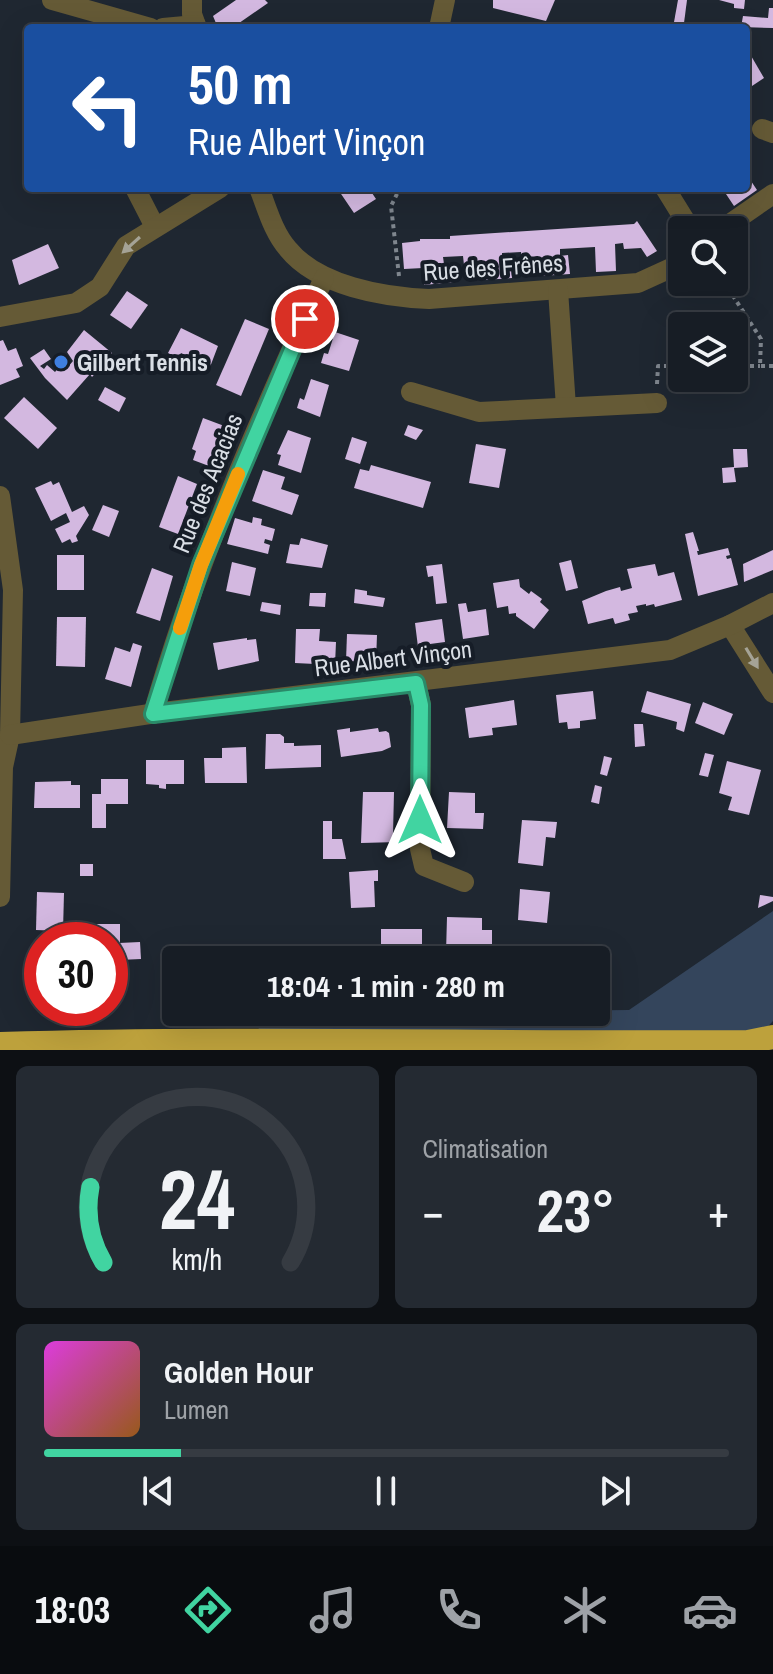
<!DOCTYPE html>
<html lang="fr">
<meta charset="utf-8">
<style>
body{margin:0;font-family:"Archivo Narrow",sans-serif;background:#242a32;color:#f1f3f6;height:100vh;display:flex;flex-direction:column;font-size:30px;white-space:nowrap}
*{box-sizing:border-box;margin:0}
p{font-size:26px;color:#9ea2a7}
.icon{flex:none;width:44px;height:44px;fill:none;stroke:currentColor;stroke-width:2;stroke-linecap:round;stroke-linejoin:round}
.map{position:relative;height:1050px;overflow:hidden}
.details{display:flex;flex-direction:column;gap:16px;padding:16px;background:#0d1014;flex:1}
.details>*{flex:none}
.guide{position:absolute;left:24px;top:24px;width:726px;height:168px;border-radius:8px;box-shadow:0 8px 32px #0002,0 0 0 2px #363b42;background:#1a4fa0;color:#fff;overflow:hidden}
.fabs{position:absolute;left:668px;top:216px;display:grid;gap:16px}
.fabs a{display:grid;place-items:center;width:80px;height:80px;border-radius:8px;background:#171d25;box-shadow:0 8px 32px #0002,0 0 0 2px #363b42;font-size:40px}
.speed{position:absolute;left:24px;top:922px;display:flex;gap:16px;font-size:40px;font-weight:700;text-align:center}
.speed>*{display:grid;place-content:center;width:104px;height:104px;border-radius:50%;background:#171d25;box-shadow:0 8px 32px #0002,0 0 0 2px #363b42;line-height:1}
.speed .limit{border:12px solid #d22;background:#fff;color:#111}
.pin{position:absolute;display:grid;place-items:center;width:68px;height:68px;color:#fff;margin:-34px;border:4px solid #fff;border-radius:50%;box-shadow:0 2px 8px #0007}
.me{position:absolute;width:88px;margin:-44px;rotate:0deg;stroke-linejoin:round;filter:drop-shadow(0 0 6px #0008)}
.turn{display:flex;align-items:center;gap:28px;height:168px;padding:0 32px;font-size:36px}
.turn .icon{width:104px;height:104px;stroke-width:2.5}
.turn b{display:block;font-size:56px;line-height:68px}
.big{font-size:60px;font-weight:800;line-height:1.1}
.details .tile{flex:1;display:flex;flex-direction:column;justify-content:center;gap:12px;min-width:0;padding:0 28px;border-radius:12px;background:#242a32}
.details .dial{align-items:center;gap:0}
.dial svg{height:208px;overflow:visible;fill:none;stroke:#363b42;stroke-width:7;stroke-linecap:round;text-anchor:middle}
.dial text{fill:#f1f3f6;stroke:none}
.song{display:flex;align-items:center;gap:24px}
.cover{width:96px;height:96px;border-radius:12px;background:linear-gradient(135deg,hsl(300 70% 55%),hsl(30 70% 35%))}
.played{height:8px;border-radius:4px;background:linear-gradient(90deg,#41d4a1 20%,#363b42 20%)}
.keys{display:flex;justify-content:space-around;direction:ltr}
.heat{display:flex;justify-content:space-between;align-items:center;font-size:44px;direction:ltr}
.details .tiles{flex:1;display:grid;gap:16px;grid-template-columns:1fr 1fr}
.tile:last-child{grid-column:span 2}
.trip{position:absolute;left:162px;top:946px;width:448px;height:80px;border-radius:8px;background:#171d25;box-shadow:0 8px 32px #0002,0 0 0 2px #363b42;font-weight:800;line-height:80px;text-align:center}
.tab-bar{display:flex;height:128px;justify-content:space-around;align-items:center;background:#090c0f;color:#9ea2a7}
.tab-bar .icon{width:56px;height:56px}
.tab-bar .active{color:#41d4a1}
.tab-bar b{font-size:36px;color:#f1f3f6}
.map>svg:first-child{display:block}
.green{fill:#34455c}
.building{fill:#d3b8e0}
.lines{fill:none;stroke-linecap:round;stroke-linejoin:round}
.path{stroke:#7f868e;stroke-width:4;stroke-dasharray:4 4;stroke-linecap:butt}
.minor{stroke:#655a36;stroke-width:20}
.highway{stroke:#bda13c;stroke-width:24}
.oneway{fill:#a5a396}
.route-casing{stroke:#2a8a69;stroke-width:20}
.route{stroke:#41d4a1;stroke-width:14}
.slow{stroke:#f59e0b;stroke-width:14}
.shop-dot{fill:#3f7fe0;stroke:#161d27;stroke-width:3}
.labels{text-anchor:middle;dominant-baseline:central;stroke-width:8;stroke-linejoin:round;paint-order:stroke}
.street-label{font-size:24px;fill:#d9dee5;stroke:#161d27}
.poi-label{font-size:24px;font-weight:bold;fill:#d9dee5;stroke:#161d27;text-anchor:start}
</style>
<div class="map">
<svg width="773" height="1050" viewBox="0 0 773 1050">
<rect width="100%" height="100%" fill="#1f2731"/>
<!-- green -->
<path class="green" d="M773 911V1021L746 1050H261L257 1014 629 1010Z"/>
<!-- building -->
<g class="building">
<path d="M236 0H265L268 3 232 28H218L213 16Z"/>
<path d="M493 0H555L546 21 493 8Z"/>
<path d="M678 0H687L684 23 674 22Z"/>
<path d="M719 0H745L744 9 734 8V4Z"/>
<path d="M769 8H773V28L741 27 743 16 768 18Z"/>
<path d="M750 54 764 78 746 90V56Z"/>
<path d="M749 178 757 190 734 206 722 188H746V180Z"/>
<path d="M337 188H374L370 190 376 199 354 213Z"/>
<path d="M637 221 657 251 647 257 641 248 624 249 623 243 615 244 616 271 596 272 595 247 560 249V256L568 255 570 274 541 276 540 260 522 261 521 252 502 253V260L510 259 512 278 483 280 481 264 464 265 463 256 443 257 444 264 452 263 453 282 424 285 423 268 404 269 402 243 420 241V239H450V236L634 224Z"/>
<path d="M48 244 59 268 19 285 12 260Z"/>
<path d="M127 291 148 305 131 329 110 315Z"/>
<path d="M245 319 269 329 241 396 216 385Z"/>
<path d="M181 328 218 346 210 367 181 353 178 358 168 353Z"/>
<path d="M84 330 112 353 108 357 111 360 103 370 100 368 92 377 90 374 67 400 45 378 30 358 44 349 51 359 40 366 44 369 47 365 55 372 62 364 67 368 73 361 67 352Z"/>
<path d="M335 332 359 340 349 371 321 363 324 353 328 354Z"/>
<path d="M3 340 8 351 16 348 23 366 16 369 20 377 0 385V341Z"/>
<path d="M311 379 329 385 320 417 297 408 300 398 304 400Z"/>
<path d="M105 387 126 398 119 412 98 400Z"/>
<path d="M24 397 57 428 38 449 4 418Z"/>
<path d="M203 418 227 427 216 458 212 457 209 466 193 460 196 451 192 449Z"/>
<path d="M408 425 423 430 416 440 404 435Z"/>
<path d="M288 430 311 438 301 473 278 465 281 455 277 454Z"/>
<path d="M352 437 367 442 360 464 345 459Z"/>
<path d="M476 444 506 449 499 488 469 483Z"/>
<path d="M733 449H747L748 467 734 468 736 482 723 483 722 468 734 467Z"/>
<path d="M371 465 431 482 423 508 354 488 360 469 369 471Z"/>
<path d="M263 470 285 477 281 489 299 495 292 515 252 501Z"/>
<path d="M178 476 197 484 178 534 159 527Z"/>
<path d="M51 481 53 485 59 482 72 512 84 506 89 515 76 536 78 541 72 543 70 539 62 543 55 529 70 522 66 513 51 521 35 488Z"/>
<path d="M103 505 119 511 109 537 92 530Z"/>
<path d="M253 517 262 519 261 525 275 529 272 541 265 539 264 543 270 545 268 554 227 544 235 518 252 523Z"/>
<path d="M693 532 699 551H697L698 555 728 548 730 555 726 556 727 559 731 558 738 585 698 596 685 534Z"/>
<path d="M301 538 328 545 322 568 286 563 290 544 299 545Z"/>
<path d="M773 550V570L744 582 743 564Z"/>
<rect x="57" y="555" width="27" height="35"/>
<path d="M571 560 578 588 566 591 559 563Z"/>
<path d="M232 562 256 568 250 596 226 591Z"/>
<path d="M442 564 447 603 436 604 433 576 428 577 426 566Z"/>
<path d="M655 564 658 576 674 572 682 600 655 607 654 604 646 606V604L636 606 638 612 628 614 630 620 615 624 613 618 588 624 582 601 606 591 620 587 621 591 632 588 627 569Z"/>
<path d="M152 568 173 576 160 621 136 613Z"/>
<path d="M519 579 520 587 529 594 531 591 542 599 540 602 549 610 534 629 516 616V613L509 614 508 606 497 608 493 583Z"/>
<path d="M355 589 367 591V595L385 598 383 607 354 603Z"/>
<path d="M310 593H326L325 607 309 606Z"/>
<path d="M262 602 281 605 280 615 260 611Z"/>
<path d="M466 603 468 612 486 609 489 635 463 639 458 604Z"/>
<path d="M57 617H86L85 667 56 666Z"/>
<path d="M442 619 445 642 430 644 428 649 421 650 418 647 415 623Z"/>
<path d="M296 629H320L319 641 336 642 335 665 295 663Z"/>
<path d="M347 634 377 635 376 662 346 661Z"/>
<path d="M247 638V640L256 639 259 661 218 670 213 643Z"/>
<path d="M133 643 142 646 131 687 105 679 115 647 130 652Z"/>
<path d="M593 691 596 719 580 721V728L568 729 567 722 559 723 556 695Z"/>
<path d="M647 691 691 704 684 732 676 729 677 722 641 712Z"/>
<path d="M514 700 517 725 492 728 493 735 469 738 465 708Z"/>
<path d="M703 702 733 714 724 735 695 723Z"/>
<path d="M634 724H643L645 746 635 747Z"/>
<path d="M350 728V732L378 728 379 732 386 731 389 733 391 747 382 751 341 757 337 730Z"/>
<path d="M266 734H280L284 737V743H294V746L321 745V767L265 769Z"/>
<path d="M246 747 247 783H205L204 758H222V748Z"/>
<path d="M705 753 714 755 708 777 699 775Z"/>
<path d="M604 756 612 758 607 776 600 774Z"/>
<path d="M146 760H184V784H166V789L159 788V785L146 784Z"/>
<path d="M727 761 761 770 749 815 728 810 732 797 719 793Z"/>
<path d="M101 779H128V804H106V828H92V794H101Z"/>
<path d="M71 781V785H80V808H34L35 782Z"/>
<path d="M595 785 602 787 599 804 591 802Z"/>
<path d="M363 792H394L393 835H398V842L361 843Z"/>
<path d="M449 792 475 793V813H484L483 829 447 828Z"/>
<path d="M522 820 557 822 555 838 546 837 543 866 518 863Z"/>
<path d="M323 821H332V839H342L346 859H323Z"/>
<rect x="80" y="864" width="13" height="12"/>
<path d="M378 870V881H374L375 907 351 908 349 872Z"/>
<path d="M520 889 550 892 547 923 518 920Z"/>
<path d="M37 892 64 893 63 931 36 930Z"/>
<path d="M760 895 773 897V901L758 908Z"/>
<path d="M447 917 482 918V930H492V949L460 945V954L446 953Z"/>
<path d="M96 924H120V943L96 940Z"/>
<path d="M381 929H422V955L381 954Z"/>
<path d="M140 942 141 959 119 960V943Z"/>
<rect x="33" y="955" width="9" height="43"/>
</g>
<g class="lines">
<!-- path -->
<g class="path">
<path d="M399 276 391 206 400 188"/>
<path d="M724 282 761 339 760 366H773"/>
<path d="M734 366H760"/>
<path d="M657 384 658 366H682"/>
</g>
<!-- minor -->
<g class="minor">
<path d="M52 0 151 28"/>
<path d="M192 0V14L197 28"/>
<path d="M163 28 196 25"/>
<path d="M439 28 445 0"/>
<path d="M762 129 773 133"/>
<path d="M135 188 155 227"/>
<path d="M259 188C267 208 273 232 288 249 318 286 383 297 429 299L638 283 682 263"/>
<path d="M665 188 691 230"/>
<path d="M721 230 773 194"/>
<path d="M558 290 566 407"/>
<path d="M0 317 76 303 100 287 126 246 220 188"/>
<path d="M411 392 479 412 657 403"/>
<path d="M0 496 13 590 10 735 3 767 0 897"/>
<path d="M730 625 773 693"/>
<path d="M416 683 421 705 420 849 424 866 464 882"/>
<path d="M153 714C196 563 259 420 324 278"/>
<path d="M10 735 163 712 670 650 730 625 773 603"/>
</g>
<!-- highway -->
<path class="highway" d="M0 1044C249 1037 499 1044 748 1042L773 1037"/>
</g>
<!-- one-way arrows -->
<defs><path id="oneway-solid" d="M-6-.8H1V-3.2L6.5 0L1 3.2V.8H-6Z" transform="scale(2)"/></defs>
<g class="oneway">
<use href="#oneway-solid" transform="translate(131 245) rotate(138)"/>
<use href="#oneway-solid" transform="translate(752 658) rotate(59)"/>
</g>
<g class="lines">
<!-- route casing -->
<g class="route-casing">
<path id="route" d="M305 319 201 565 153 714 416 683 421 705 420 820"/>
</g>
<!-- route -->
<use href="#route" class="route"/>
<!-- slow -->
<path class="slow" d="M180 628 201 565 238 474"/>
</g>
<!-- markers -->
<circle class="shop-dot" cx="61" cy="362" r="8"/>
<g class="labels">
<!-- street labels -->
<g class="street-label">
<text transform="translate(493 267) rotate(-4)">Rue des Frênes</text>
<text transform="translate(207 483) rotate(-68)">Rue des Acacias</text>
<text transform="translate(393 658) rotate(-7)">Rue Albert Vinçon</text>
</g>
<!-- poi labels -->
<g class="poi-label">
<text x="77" y="362">Gilbert Tennis</text>
</g>
</g>
</svg>
<div class="fabs">
<a><svg class="icon" aria-label="search" viewBox="0 0 24 24"><circle cx="10" cy="10" r="6"/><path d="M15 15l6 6"/></svg></a>
<a><svg class="icon" aria-label="layers" viewBox="0 0 24 24"><path d="M12 4l9 5-9 5-9-5zM3 14l9 5 9-5"/></svg></a>
</div>
<div class="speed"><div class="limit">30</div></div>
<div class="pin" style="left:305px;top:319px;background:#d93025"><svg class="icon" aria-label="arrive" viewBox="0 0 24 24"><path d="M6 21V4h12l-3 4 3 4H6"/></svg></div>
<svg class="me" style="left:420px;top:820px" viewBox="-20 -20 40 40"><path d="M0-17L14 15 0 8-14 15z" fill="#41d4a1" stroke="#fff" stroke-width="4"/></svg>
<div class="trip">18:04 · 1 min · 280 m</div>
<div class="guide">
<div class="turn"><svg class="icon" aria-label="left" viewBox="0 0 24 24"><path d="M17 20v-9H6M10 6l-5 5 5 5"/></svg><div><b>50 m</b>Rue Albert Vinçon</div></div>
</div>
</div>
<section class="details">
<div class="tiles">
<div class="tile dial"><svg viewBox="0 0 100 80">
<path d="M14 69A42 42 0 1 1 86 69"/>
<path d="M14 69A42 42 0 0 1 9 40" stroke="#41d4a1"/>
<text x="50" y="56" font-size="32" font-weight="700">24</text>
<text x="50" y="72" font-size="11">km/h</text>
</svg></div>
<div class="tile"><p>Climatisation</p>
<div class="heat"><a>−</a><b class="big">23°</b><a>+</a></div>
</div>
<div class="tile">
<div class="song"><i class="cover"></i><div><b>Golden Hour</b><p>Lumen</p></div></div>
<div class="played"></div>
<div class="keys"><svg class="icon" aria-label="previous" viewBox="0 0 24 24"><path d="M18 5L8 12l10 7zM5 5v14"/></svg><svg class="icon" aria-label="pause" viewBox="0 0 24 24"><path d="M8 5v14M16 5v14"/></svg><svg class="icon" aria-label="next" viewBox="0 0 24 24"><path d="M6 5l10 7-10 7zM19 5v14"/></svg></div>
</div>
</div>
</section>
<nav class="tab-bar">
<b>18:03</b>
<svg class="icon active" aria-label="directions" viewBox="0 0 24 24"><path d="M12 3l9 9-9 9-9-9zM9 14v-3h6M13 9l2 2-2 2"/></svg>
<svg class="icon" aria-label="music" viewBox="0 0 24 24"><path d="M9 18V5l10-2v13"/><circle cx="6" cy="18" r="3"/><circle cx="16" cy="16" r="3"/></svg>
<svg class="icon" aria-label="phone" viewBox="0 0 24 24"><path d="M5 4h4l2 5-3 2q2 4 5 5l2-3 5 2v4C11 20 4 13 5 4z"/></svg>
<svg class="icon" aria-label="climate" viewBox="0 0 24 24"><path d="M12 3v18M4 7l16 10M4 17L20 7"/></svg>
<svg class="icon" aria-label="car" viewBox="0 0 24 24"><path d="M5 17H2v-5l4-1 3-4h7l3 4 3 1v5h-3M9 17h6M6 11h13"/><circle cx="7" cy="17" r="2"/><circle cx="17" cy="17" r="2"/></svg>
</nav>
